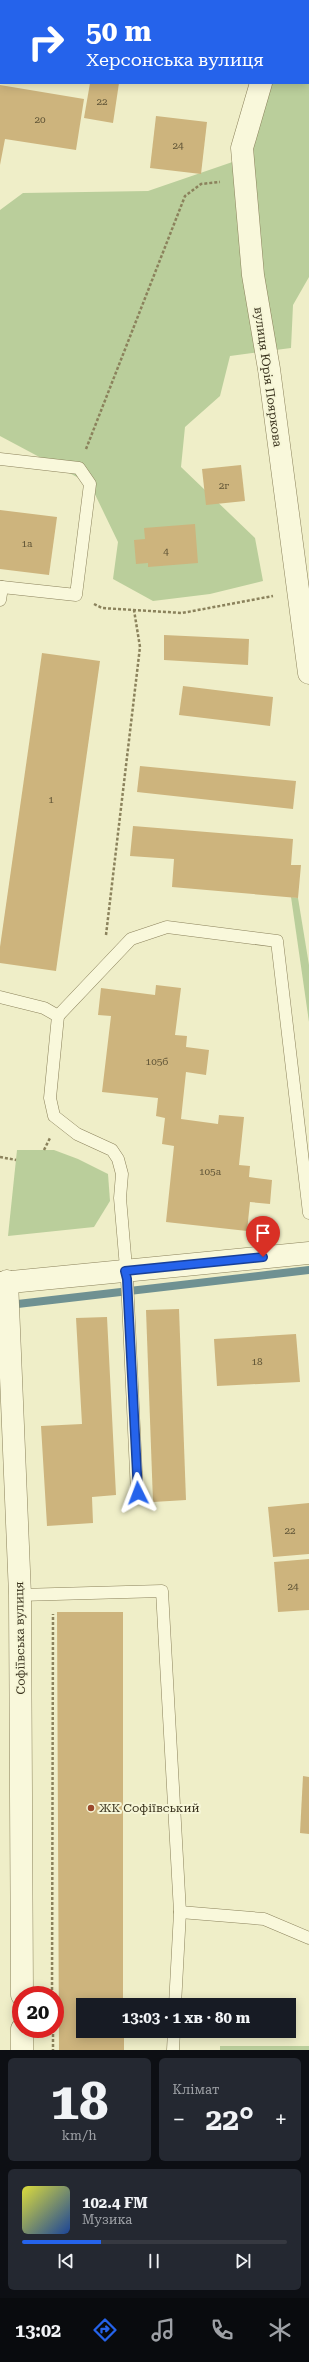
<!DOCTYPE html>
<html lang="uk">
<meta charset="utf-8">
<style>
body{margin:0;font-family:"Roboto Serif",serif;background:#242831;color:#f1f3f6;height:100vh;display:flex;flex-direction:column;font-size:15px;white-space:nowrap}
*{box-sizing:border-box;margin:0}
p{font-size:13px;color:#9ea1a6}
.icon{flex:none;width:22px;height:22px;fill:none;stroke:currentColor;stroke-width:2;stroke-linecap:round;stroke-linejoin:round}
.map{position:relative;height:2050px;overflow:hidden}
.panel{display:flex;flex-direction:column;gap:8px;padding:8px;background:#0d0f14;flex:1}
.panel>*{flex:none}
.guide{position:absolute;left:0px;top:0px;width:309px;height:84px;box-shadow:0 2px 10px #0003;background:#2563eb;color:#fff;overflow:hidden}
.speed{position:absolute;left:12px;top:1986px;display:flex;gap:8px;font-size:20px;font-weight:700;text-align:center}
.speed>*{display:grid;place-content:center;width:52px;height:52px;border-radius:50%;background:#171b24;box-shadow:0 2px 10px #0003;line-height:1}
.speed .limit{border:6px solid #d22;background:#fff;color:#111}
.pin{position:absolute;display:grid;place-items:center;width:34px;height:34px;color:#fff;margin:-41px -17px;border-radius:50% 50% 50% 0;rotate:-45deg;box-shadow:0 0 4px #0007}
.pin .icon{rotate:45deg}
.me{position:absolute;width:44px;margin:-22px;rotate:357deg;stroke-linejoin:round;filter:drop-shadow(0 0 3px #0008)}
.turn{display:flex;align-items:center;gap:14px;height:84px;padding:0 20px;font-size:18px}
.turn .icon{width:52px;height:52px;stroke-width:2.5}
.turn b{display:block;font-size:28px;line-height:34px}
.big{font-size:30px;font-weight:700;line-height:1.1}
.panel .tile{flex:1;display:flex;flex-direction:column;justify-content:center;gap:6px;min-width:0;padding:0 14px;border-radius:6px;background:#242831}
.panel .dial{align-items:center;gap:0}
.dial b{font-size:52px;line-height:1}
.song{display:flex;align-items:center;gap:12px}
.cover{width:48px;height:48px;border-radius:6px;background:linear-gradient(135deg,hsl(60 70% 55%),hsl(220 70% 35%))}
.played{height:4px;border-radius:2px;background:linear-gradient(90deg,#2563eb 30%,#363941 30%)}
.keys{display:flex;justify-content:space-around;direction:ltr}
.heat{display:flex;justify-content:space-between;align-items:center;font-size:22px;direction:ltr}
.panel .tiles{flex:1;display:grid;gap:8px;grid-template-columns:1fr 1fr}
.tile:last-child{grid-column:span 2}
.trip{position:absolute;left:76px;top:1998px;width:220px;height:40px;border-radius:0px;background:#171b24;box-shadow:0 2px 10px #0003;font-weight:700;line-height:40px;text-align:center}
.tabs{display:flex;height:64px;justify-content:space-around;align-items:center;background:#090b0e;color:#9ea1a6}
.tabs .icon{width:28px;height:28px}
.tabs .current{color:#2563eb}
.tabs b{font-size:18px;color:#f1f3f6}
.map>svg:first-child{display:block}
.green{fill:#bace9b}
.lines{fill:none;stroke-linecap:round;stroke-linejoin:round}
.stream{stroke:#6f9192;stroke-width:8}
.building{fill:#cdb47d}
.lane-casing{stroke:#8b825c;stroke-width:13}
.street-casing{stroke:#8b825c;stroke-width:23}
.path{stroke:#8b825c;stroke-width:2.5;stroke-dasharray:3 2;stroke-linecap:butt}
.lane{stroke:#f9f8db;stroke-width:12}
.street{stroke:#f9f8db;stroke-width:22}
.route-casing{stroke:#184099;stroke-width:10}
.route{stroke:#2563eb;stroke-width:7}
.poi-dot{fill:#9b492c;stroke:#f6f6d7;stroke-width:1.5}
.labels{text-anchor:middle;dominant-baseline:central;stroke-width:4;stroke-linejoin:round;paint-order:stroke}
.number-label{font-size:10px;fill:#605537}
.street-label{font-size:12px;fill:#3c3520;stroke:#f6f6d7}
.poi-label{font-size:12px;fill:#3c3520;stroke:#f6f6d7;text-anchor:start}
</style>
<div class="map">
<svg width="309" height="2050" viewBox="0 0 309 2050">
<rect width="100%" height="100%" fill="#efeec8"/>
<!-- green -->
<g class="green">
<path d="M286 0H309V277L293 305 291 348 230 356 220 396 185 427 181 467 255 538 263 581 210 594 153 601 113 579 118 542 90 484 0 436V210L23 193 148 191 247 157 266 83H308V1Z"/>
<path d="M291 897 298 898 309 965V1022Z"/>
<path d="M17 1150H54L78 1159 108 1174 110 1201 94 1227 8 1236Z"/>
<rect x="220" y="2046" width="89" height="4"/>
</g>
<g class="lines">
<!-- stream -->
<path class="stream" d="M9 1305 309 1270"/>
</g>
<!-- building -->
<g class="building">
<path d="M90 83H119L113 123 84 118Z"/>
<path d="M0 85 84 99 76 150 5 139 0 165Z"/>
<path d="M156 116 207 122 201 174 150 168Z"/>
<path d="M241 465 245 501 206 505 202 469Z"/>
<path d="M0 510 57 517 49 575 0 569Z"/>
<path d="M195 524 198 563 148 567V563L136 564 134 540 145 539 144 528Z"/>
<path d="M164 635 249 639 248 665 164 660Z"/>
<path d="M42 653 100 661 56 971 0 963V947Z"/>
<path d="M183 686 273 697 270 726 179 715Z"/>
<path d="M140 766 296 781 293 809 137 792Z"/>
<path d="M133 826 293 839 291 865H301L298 898 172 887 174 859 130 856Z"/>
<path d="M156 985 181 988 175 1035 187 1036 186 1047 209 1050 206 1075 186 1072 181 1119 218 1124 219 1115 244 1117 239 1165 250 1166 249 1177 272 1180 270 1204 250 1202 247 1231 166 1222 174 1146 162 1144 165 1118 156 1116 158 1098 102 1092 111 1016 98 1015 101 988 155 995Z"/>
<path d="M179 1309 186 1500 153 1502 146 1310Z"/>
<path d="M107 1317 116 1495 92 1497 93 1523 47 1526 41 1426 82 1424 76 1318Z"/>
<path d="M296 1334 300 1382 217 1386 214 1339Z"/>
<path d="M309 1503V1554L273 1557 268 1507Z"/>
<path d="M309 1559V1610L278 1612 274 1562Z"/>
<path d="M57 1612H123V2005H83V2031H124V2050H59Z"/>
<path d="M303 1776 309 1777V1834L300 1833Z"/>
</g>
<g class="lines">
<!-- lane casing -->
<g class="lane-casing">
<g id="lane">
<path d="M0 459 79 468 90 484 76 595 2 587"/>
<path d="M0 587H2L0 600"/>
<path d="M0 997 44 1008 58 1016 50 1098 54 1116 77 1134 112 1150 118 1159 122 1174 120 1198 127 1279 137 1493"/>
<path d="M58 1016 131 939 167 927 277 941 309 1213"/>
<path d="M20 1595 162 1591 180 1912 175 2005"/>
<path d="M180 1912 264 1919 309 1938"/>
<path d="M173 2050 174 2031"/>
</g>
</g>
<!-- street casing -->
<g class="street-casing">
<g id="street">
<path d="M287 1V0"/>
<path d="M0 6H1"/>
<path d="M261 83 242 148 253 275 269 369 309 673"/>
<path d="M7 1281 20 1595 22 1995"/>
<path d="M0 1283 309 1253"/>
<path d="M22 2029V2050"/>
</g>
</g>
<!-- path -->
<g class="path">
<path d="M308 39H309"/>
<path d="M86 449 185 196 201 184 220 182"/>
<path d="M94 604 102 608 182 613 273 596"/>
<path d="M106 935 140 647 134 610"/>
<path d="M44 1150 50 1138"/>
<path d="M0 1157 16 1160"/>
<path d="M52 1995 53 1614"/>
<path d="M53 2029V2050"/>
</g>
<!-- lane -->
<use href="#lane" class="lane"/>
<!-- street -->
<use href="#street" class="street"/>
</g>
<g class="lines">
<!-- route casing -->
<g class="route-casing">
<path id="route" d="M138 1493 127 1279 125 1271 263 1257"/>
</g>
<!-- route -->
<use href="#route" class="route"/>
</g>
<!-- markers -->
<circle class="poi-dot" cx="91" cy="1808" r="4"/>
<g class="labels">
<!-- number labels -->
<g class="number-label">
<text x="102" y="101">22</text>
<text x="40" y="119">20</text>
<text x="178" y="145">24</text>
<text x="224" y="485">2г</text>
<text x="27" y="543">1а</text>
<text x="166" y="551">4</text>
<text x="51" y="799">1</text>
<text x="157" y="1061">105б</text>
<text x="210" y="1171">105а</text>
<text x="257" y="1361">18</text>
<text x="290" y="1530">22</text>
<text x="293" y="1586">24</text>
</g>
<!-- street labels -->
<g class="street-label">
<text transform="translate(268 377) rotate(82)">вулиця Юрія Пояркова</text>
<text transform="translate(20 1638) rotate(-91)">Софіївська вулиця</text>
</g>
<!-- poi labels -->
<g class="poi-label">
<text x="99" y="1808">ЖК Софіївський</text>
</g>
</g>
</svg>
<div class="speed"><div class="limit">20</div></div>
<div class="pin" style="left:263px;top:1257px;background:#d93025"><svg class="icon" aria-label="arrive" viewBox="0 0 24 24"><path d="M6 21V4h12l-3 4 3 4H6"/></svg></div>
<svg class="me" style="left:138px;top:1493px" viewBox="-20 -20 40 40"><path d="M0-17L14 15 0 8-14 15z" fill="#2563eb" stroke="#fff" stroke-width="4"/></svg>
<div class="trip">13:03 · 1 хв · 80 m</div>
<div class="guide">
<div class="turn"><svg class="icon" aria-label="right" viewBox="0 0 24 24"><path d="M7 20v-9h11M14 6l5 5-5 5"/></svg><div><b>50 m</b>Херсонська вулиця</div></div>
</div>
</div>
<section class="panel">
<div class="tiles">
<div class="tile dial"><b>18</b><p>km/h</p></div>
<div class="tile"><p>Клімат</p>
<div class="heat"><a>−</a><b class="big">22°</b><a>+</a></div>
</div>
<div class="tile">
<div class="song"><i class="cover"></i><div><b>102.4 FM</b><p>Музика</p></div></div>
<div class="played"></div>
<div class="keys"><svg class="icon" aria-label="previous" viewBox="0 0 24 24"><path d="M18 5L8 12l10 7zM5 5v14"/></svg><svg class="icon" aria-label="pause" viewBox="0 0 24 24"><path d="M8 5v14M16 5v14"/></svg><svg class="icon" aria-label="next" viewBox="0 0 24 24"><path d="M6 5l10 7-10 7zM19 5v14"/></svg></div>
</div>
</div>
</section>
<nav class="tabs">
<b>13:02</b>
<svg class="icon current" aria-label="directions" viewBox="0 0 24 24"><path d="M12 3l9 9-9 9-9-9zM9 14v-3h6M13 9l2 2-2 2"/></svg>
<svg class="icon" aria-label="music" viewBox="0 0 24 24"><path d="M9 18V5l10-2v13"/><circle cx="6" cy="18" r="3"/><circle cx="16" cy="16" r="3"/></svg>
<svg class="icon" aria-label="phone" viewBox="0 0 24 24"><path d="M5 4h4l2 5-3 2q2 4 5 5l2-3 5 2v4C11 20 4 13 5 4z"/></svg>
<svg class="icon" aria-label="climate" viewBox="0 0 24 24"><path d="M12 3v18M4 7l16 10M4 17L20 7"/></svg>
</nav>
